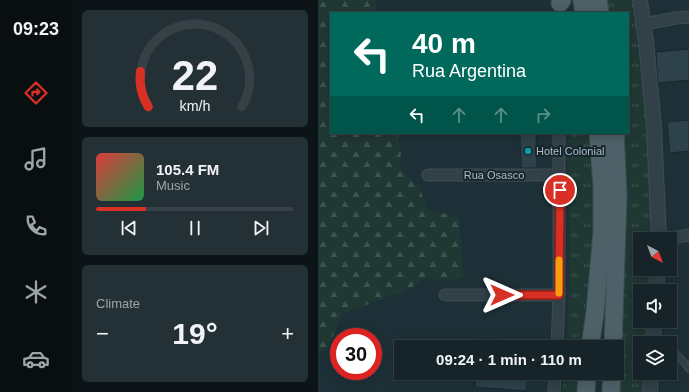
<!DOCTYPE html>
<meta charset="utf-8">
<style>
body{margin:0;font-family:Helvetica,sans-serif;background:#233035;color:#f1f3f6;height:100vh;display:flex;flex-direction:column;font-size:15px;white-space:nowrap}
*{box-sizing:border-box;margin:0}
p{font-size:13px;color:#9ea4a8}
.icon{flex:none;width:22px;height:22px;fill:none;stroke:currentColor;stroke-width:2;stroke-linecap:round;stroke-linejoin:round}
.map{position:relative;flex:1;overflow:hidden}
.sheet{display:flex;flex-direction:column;gap:10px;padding:10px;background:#0c1417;width:246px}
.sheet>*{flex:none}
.guide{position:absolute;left:12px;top:12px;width:299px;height:122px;border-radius:0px;box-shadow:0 2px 10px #0003,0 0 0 1px #354146;background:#00695c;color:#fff;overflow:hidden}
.needle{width:26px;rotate:138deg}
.buttons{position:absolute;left:315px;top:232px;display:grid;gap:8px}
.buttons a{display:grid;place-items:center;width:44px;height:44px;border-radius:0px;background:#162429;box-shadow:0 2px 10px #0003,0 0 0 1px #354146;font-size:20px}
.speed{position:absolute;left:12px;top:328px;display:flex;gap:8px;font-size:20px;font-weight:700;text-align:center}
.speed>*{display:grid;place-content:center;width:52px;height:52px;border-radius:50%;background:#162429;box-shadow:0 2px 10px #0003,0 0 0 1px #354146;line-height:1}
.speed .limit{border:6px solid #d22;background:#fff;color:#111}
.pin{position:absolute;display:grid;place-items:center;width:34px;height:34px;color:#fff;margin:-17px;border:2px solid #fff;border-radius:50%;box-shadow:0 1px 4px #0007}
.me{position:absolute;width:44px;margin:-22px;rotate:90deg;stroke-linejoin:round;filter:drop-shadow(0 0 3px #0008)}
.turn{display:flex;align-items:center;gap:14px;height:84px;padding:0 16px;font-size:18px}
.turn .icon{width:52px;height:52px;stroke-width:2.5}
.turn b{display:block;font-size:28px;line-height:34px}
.lanes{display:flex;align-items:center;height:38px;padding:0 16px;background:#0003;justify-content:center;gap:20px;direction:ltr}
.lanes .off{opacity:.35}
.big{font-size:30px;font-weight:700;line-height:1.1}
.sheet .widget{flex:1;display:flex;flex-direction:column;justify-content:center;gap:6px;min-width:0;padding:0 14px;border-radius:6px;background:#233035}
.sheet .dial{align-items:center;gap:0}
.dial svg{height:104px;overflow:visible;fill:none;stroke:#354146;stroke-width:7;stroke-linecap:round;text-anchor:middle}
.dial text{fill:#f1f3f6;stroke:none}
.song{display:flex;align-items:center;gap:12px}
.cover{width:48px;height:48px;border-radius:6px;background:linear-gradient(135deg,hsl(0 70% 55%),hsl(140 70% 35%))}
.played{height:4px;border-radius:2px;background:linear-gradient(90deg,#d93025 25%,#354146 25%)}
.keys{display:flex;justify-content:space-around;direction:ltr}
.heat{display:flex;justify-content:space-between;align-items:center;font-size:22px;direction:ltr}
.trip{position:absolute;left:76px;top:340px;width:230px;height:40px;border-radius:0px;background:#162429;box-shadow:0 2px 10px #0003,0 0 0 1px #354146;font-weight:700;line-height:40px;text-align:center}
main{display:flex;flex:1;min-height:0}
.menu{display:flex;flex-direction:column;width:72px;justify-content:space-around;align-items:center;background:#090e10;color:#9ea4a8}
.menu .icon{width:28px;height:28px}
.menu .active{color:#d93025}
.menu b{font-size:18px;color:#f1f3f6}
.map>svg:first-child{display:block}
.grass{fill:url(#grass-tufts)}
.forest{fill:url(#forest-firs)}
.building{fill:#2d424b;stroke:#19282e}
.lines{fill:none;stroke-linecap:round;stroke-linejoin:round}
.service-casing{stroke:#3e4d54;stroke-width:8}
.minor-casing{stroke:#3e4d54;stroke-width:13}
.tertiary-casing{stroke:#3e4d54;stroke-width:16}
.primary-casing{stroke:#3e4d54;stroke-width:19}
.service{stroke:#324148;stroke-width:5.5}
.minor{stroke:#324148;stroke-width:11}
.tertiary{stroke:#324148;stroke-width:14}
.primary{stroke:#4f6168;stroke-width:17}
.route-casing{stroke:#8d1f18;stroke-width:10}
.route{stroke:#d93025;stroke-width:7}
.slow{stroke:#f59e0b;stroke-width:7}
.culture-dot{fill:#0f9aa8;stroke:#17262c;stroke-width:1.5}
.labels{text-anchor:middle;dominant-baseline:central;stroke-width:4;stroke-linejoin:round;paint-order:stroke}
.poi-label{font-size:11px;fill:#abbcc5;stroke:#17262c;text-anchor:start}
.street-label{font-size:11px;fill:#abbcc5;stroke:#17262c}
</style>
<main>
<nav class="menu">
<b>09:23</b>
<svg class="icon active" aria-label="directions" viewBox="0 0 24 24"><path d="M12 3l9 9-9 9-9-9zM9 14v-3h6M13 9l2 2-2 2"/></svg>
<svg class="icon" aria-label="music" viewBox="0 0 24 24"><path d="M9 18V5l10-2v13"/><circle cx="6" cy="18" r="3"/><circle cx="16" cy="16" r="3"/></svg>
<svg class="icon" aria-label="phone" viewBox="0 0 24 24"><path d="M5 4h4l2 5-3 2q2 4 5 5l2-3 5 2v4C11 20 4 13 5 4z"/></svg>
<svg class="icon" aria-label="climate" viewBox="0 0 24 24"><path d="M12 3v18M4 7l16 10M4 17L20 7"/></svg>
<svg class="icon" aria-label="car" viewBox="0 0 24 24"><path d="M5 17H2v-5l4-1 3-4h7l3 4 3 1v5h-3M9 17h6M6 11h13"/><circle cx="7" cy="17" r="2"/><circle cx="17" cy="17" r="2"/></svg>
</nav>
<section class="sheet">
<div class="widget dial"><svg viewBox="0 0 100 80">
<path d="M14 69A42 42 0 1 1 86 69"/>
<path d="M14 69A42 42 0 0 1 8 42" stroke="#d93025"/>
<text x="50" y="56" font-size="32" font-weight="700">22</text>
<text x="50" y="72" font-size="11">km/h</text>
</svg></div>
<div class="widget">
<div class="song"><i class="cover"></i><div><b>105.4 FM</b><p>Music</p></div></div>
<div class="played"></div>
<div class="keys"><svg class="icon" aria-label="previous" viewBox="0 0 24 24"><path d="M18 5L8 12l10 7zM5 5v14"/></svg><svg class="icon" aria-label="pause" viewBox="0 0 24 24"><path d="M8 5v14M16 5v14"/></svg><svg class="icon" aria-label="next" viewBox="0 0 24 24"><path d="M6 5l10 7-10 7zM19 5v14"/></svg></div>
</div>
<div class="widget"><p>Climate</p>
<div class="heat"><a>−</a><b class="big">19°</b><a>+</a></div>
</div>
</section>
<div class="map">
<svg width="371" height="392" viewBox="0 0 371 392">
<defs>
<pattern id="grass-tufts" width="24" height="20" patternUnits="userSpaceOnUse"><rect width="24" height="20" fill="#203834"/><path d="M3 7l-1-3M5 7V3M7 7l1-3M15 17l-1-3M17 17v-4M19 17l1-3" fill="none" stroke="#3e5350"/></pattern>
<pattern id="forest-firs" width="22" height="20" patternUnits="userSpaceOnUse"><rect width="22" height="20" fill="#203834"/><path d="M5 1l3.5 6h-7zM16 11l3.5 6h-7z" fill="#3e5350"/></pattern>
</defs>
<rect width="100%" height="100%" fill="#1e3037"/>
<!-- grass -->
<g class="grass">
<path d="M287 0H315L321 36 330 122 334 239H322V269H333L332 291H322V321H330V343H322V373H327L325 392H300L302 311 303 133H310V13H289Z"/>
<path d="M251 133H273L275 187 273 267 267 347H248L250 333 251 284V209L249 152Z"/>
<path d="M246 373H264L262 392H244V390Z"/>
</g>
<!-- forest -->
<path class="forest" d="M0 0H58V13H13V133H80L83 154 81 168 101 186 109 209 141 218 145 278 127 281 108 277 93 288 24 314 11 345 0 355Z"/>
<!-- building -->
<g class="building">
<path d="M371 49V80L340 83 338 52Z"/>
<path d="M371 120V151L352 153 349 122Z"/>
<path d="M202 133H218L219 168H203Z"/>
<path d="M161 338 207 341 206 347H160Z"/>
<path d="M158 373H210L208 391 157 387Z"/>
</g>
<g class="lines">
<!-- service casing -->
<g class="service-casing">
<g id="service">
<path d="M337 337 346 343"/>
<path d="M352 348C359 355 366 361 371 369"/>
</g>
</g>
<!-- minor casing -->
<g class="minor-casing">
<g id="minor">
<path d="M326 24 358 18 371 17"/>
<path d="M110 175H242"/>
<path d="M347 239 371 235"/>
<path d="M127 295H241"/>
<path d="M239 347 241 295V133"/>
<path d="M236 392 237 373"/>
</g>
</g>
<!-- tertiary casing -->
<g class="tertiary-casing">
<g id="tertiary">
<path d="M322 0 328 41 336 127 341 239"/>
<path d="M338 291 340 269"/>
<path d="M335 343 336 321"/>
<path d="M332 392 333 373"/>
</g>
</g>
<!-- primary casing -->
<g class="primary-casing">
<g id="primary">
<path d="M264 0 266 13"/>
<path d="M280 0 282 13"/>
<path d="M242 3 244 0"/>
<path d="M272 347 277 313 284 232V186L280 133"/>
<path d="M295 347 300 195 297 133"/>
<path d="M268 392 269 373"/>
<path d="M293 392 294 373"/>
</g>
</g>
<!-- service -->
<use href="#service" class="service"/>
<!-- minor -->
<use href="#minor" class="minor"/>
<!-- tertiary -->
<use href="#tertiary" class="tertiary"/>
<!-- primary -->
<use href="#primary" class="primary"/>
</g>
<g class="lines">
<!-- route casing -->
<g class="route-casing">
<path id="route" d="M184 295H241L242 190"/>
</g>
<!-- route -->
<use href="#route" class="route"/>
<!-- slow -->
<path class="slow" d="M241 293V260"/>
</g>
<!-- markers -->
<circle class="culture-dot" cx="210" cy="151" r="4"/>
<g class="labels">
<!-- poi labels -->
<g class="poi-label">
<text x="218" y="151">Hotel Colonial</text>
</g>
<!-- street labels -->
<g class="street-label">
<text x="176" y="175">Rua Osasco</text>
</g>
</g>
</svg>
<div class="buttons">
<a><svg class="needle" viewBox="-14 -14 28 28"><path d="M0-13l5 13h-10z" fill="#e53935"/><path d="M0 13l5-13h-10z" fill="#9ea4a8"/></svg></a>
<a><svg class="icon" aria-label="sound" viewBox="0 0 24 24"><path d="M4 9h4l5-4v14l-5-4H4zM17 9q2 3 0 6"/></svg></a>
<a><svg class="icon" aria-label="layers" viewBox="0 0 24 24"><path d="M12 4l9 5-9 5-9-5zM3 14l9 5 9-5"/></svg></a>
</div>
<div class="speed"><div class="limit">30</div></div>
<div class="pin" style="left:242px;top:190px;background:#d93025"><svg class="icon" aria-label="arrive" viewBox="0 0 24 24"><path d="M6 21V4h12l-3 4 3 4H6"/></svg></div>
<svg class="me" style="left:184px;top:295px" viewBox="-20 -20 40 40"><path d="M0-17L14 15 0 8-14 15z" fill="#d93025" stroke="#fff" stroke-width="4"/></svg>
<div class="trip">09:24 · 1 min · 110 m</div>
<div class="guide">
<div class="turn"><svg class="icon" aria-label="left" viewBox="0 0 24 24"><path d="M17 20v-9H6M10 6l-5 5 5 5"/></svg><div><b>40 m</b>Rua Argentina</div></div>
<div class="lanes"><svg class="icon" aria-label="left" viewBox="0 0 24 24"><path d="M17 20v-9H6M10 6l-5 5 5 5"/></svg><svg class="icon off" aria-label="ahead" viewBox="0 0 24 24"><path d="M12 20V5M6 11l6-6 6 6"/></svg><svg class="icon off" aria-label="ahead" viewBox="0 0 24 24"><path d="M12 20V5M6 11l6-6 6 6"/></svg><svg class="icon off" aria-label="right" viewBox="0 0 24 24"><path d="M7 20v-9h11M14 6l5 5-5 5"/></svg></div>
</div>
</div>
</main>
